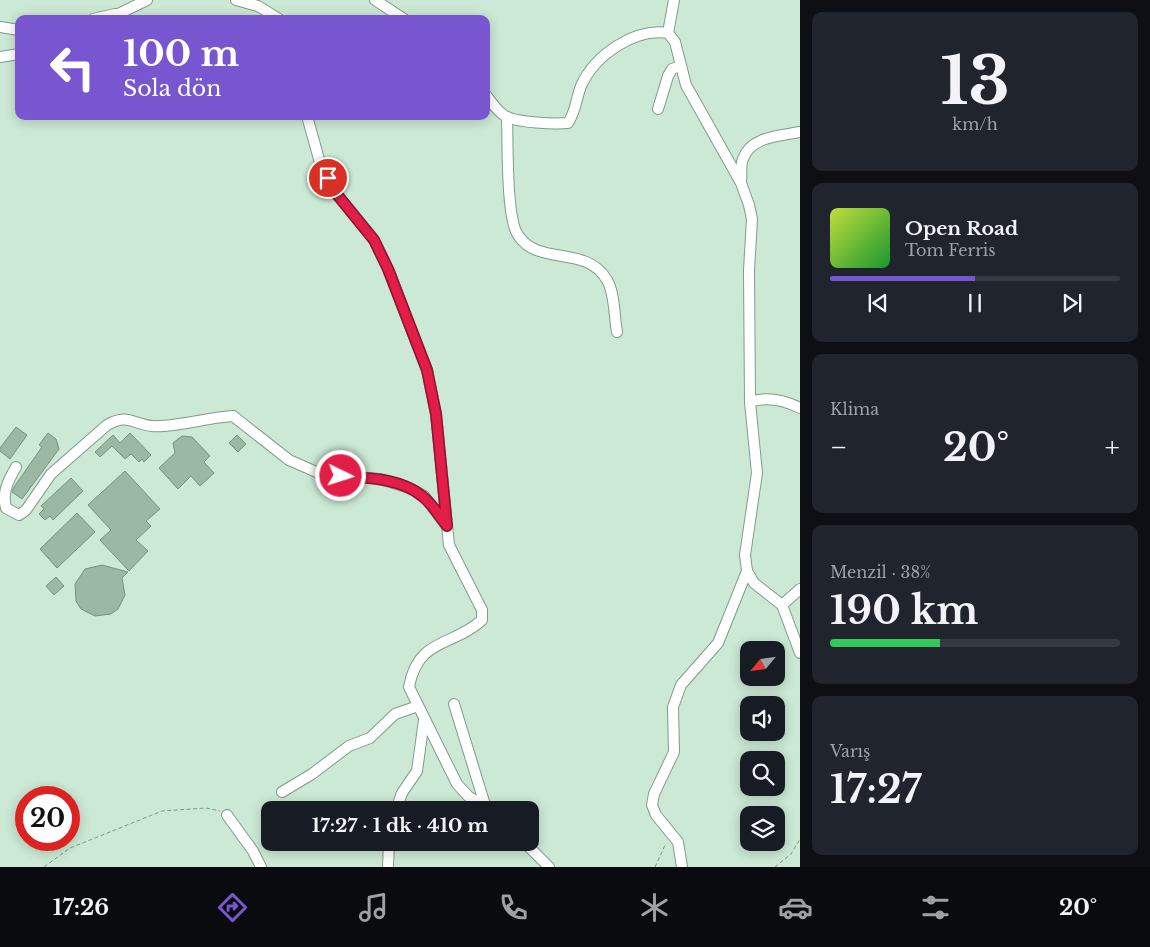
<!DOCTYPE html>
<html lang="tr">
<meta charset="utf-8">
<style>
body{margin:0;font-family:"Libre Baskerville",serif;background:#20242c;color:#f1f3f6;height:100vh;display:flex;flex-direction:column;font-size:19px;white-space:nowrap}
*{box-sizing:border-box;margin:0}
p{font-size:16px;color:#9ea1a6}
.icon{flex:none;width:28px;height:28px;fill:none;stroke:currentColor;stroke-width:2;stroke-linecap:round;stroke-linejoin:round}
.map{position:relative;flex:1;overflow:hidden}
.details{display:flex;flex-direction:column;gap:12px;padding:12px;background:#0d0f14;width:350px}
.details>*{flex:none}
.guide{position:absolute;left:15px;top:15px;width:475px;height:105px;border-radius:10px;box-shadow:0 2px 12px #0003;background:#7756d0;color:#fff;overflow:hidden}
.needle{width:32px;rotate:241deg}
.tools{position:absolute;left:740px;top:641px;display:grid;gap:10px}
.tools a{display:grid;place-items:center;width:45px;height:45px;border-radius:10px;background:#171b24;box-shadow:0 2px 12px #0003;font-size:25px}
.speed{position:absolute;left:15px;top:786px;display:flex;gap:10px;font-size:25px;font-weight:700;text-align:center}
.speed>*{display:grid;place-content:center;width:65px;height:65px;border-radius:50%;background:#171b24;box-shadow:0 2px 12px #0003;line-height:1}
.speed .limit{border:8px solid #d22;background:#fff;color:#111}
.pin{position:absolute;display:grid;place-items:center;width:42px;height:42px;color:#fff;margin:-21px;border:2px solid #fff;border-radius:50%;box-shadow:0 1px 5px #0007}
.me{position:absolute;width:55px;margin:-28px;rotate:94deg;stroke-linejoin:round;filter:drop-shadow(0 0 4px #0008)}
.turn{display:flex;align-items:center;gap:18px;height:105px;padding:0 25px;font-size:22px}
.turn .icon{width:65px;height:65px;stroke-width:2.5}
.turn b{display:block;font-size:35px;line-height:42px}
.big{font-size:38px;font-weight:800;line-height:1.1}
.details .tile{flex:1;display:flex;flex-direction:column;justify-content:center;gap:8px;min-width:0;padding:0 18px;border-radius:10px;background:#20242c}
.details .dial{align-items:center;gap:0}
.dial b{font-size:65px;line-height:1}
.song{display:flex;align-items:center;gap:15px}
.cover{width:60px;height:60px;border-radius:8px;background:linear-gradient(135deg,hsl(70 70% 55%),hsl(130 70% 35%))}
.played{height:5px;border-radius:2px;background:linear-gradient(90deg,#7756d0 50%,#363941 50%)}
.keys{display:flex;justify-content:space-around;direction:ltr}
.heat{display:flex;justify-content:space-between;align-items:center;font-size:28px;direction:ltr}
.charge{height:8px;border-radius:4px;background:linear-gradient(90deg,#34c759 38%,#363941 0)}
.trip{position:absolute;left:261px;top:801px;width:278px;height:50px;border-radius:10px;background:#171b24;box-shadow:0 2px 12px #0003;font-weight:800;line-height:50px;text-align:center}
.tabs{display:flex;height:80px;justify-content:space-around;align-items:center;background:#090b0e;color:#9ea1a6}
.tabs .icon{width:35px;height:35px}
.tabs .active{color:#7756d0}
.tabs b{font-size:22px;color:#f1f3f6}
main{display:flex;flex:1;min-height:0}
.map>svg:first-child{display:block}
.building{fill:#9bb8a4;stroke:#76927f}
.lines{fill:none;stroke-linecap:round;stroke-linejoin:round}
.minor-casing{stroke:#809c89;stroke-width:12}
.path{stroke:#819788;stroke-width:1;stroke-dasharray:4 2.5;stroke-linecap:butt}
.minor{stroke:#fff;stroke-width:10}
.route-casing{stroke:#92132f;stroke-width:12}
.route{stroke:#e11d48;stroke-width:9}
</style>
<main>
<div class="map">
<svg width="800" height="867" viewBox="0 0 800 867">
<rect width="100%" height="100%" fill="#cbe9d4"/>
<!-- building -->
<g class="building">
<path d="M16 427 27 435 10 459 0 451V448Z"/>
<path d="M48 433 56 439 59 449 22 499 12 492 14 487 42 447 39 445Z"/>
<path d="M130 433 151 455 144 462 142 459 139 462 131 454 125 459 112 446 100 457 95 452 113 435 120 443Z"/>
<path d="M237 435 246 444 238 452 229 443Z"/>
<path d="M182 436 192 437 210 456 204 462 214 473 200 486 191 476 178 489 159 468 175 453 173 443Z"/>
<path d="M125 471 160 509 146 521 151 526 136 540 148 551 129 571 100 540 111 530 88 505Z"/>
<path d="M71 478 83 491 53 520 50 516 45 520 39 514 44 509 41 506Z"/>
<path d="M77 513 95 532 57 568 40 549Z"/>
<path d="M102 565 128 572 122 578 125 595 118 609 111 614 95 616 81 609 76 601 75 584 85 569Z"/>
<path d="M56 577 64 586 54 595 46 586Z"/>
</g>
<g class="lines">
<!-- minor casing -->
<g class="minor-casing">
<g id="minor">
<path d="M236 0 258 6 279 19"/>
<path d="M375 0 404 19"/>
<path d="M93 19 115 14"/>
<path d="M108 19 147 0"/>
<path d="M0 27 19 30"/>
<path d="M668 33 674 0"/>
<path d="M0 57 19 54"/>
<path d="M486 95C492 103 497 111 505 116 517 123 555 124 568 123 576 111 576 99 581 86 595 55 634 28 668 33L675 42 686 85 741 183 749 205 752 219 749 270 750 402 757 473 745 555 747 571 754 583 782 605 800 653"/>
<path d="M658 109 668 76 672 69 680 66"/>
<path d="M307 116 320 163 335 192 374 240 388 269 427 370 436 414 449 545 482 610V620C453 647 418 637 409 687L457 784 468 796 490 810"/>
<path d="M507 117C508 142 506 218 518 235 538 267 586 244 607 280 615 294 614 316 617 332"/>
<path d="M741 182C742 175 740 165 743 159 751 136 780 136 800 132"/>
<path d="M750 402C767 396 784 400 800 408"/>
<path d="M16 467C8 481 2 492 6 508L19 515 26 510 51 474 107 425C128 413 132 424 152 426 174 428 209 417 233 416L289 460 321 474 380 479 410 488 424 496 446 525"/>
<path d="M782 605 800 589"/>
<path d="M454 704 485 805"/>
<path d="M282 792 312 774 349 746 370 738 395 714 418 706"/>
<path d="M396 810 402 793 417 771 424 720"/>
<path d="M227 815 253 851 261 867"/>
<path d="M524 842 549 867"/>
<path d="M388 867 389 842"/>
<path d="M682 867 678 842 656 815 652 805 654 794 674 752 673 707 681 685 718 643 747 571"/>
</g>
</g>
<!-- path -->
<g class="path">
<path d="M44 867 70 848 162 811 206 808 220 811"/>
<path d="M655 867 666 843"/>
<path d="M775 867 791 854 800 839"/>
</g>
<!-- minor -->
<use href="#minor" class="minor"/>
</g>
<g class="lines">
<!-- route casing -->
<g class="route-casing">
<path id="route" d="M328 178 335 192 374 240 388 269 427 370 436 414 447 526C439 516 432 503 422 496 400 478 368 478 341 476"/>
</g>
<!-- route -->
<use href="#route" class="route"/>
</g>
</svg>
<div class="tools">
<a><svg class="needle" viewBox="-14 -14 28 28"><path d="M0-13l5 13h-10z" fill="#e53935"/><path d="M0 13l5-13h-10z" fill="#9ea1a6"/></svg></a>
<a><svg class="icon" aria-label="sound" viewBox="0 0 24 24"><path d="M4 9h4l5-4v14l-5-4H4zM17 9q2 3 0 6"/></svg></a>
<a><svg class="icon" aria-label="search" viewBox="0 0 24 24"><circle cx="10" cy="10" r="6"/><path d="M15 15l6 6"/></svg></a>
<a><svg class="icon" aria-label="layers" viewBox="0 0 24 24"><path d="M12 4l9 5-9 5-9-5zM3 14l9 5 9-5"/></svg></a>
</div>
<div class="speed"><div class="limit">20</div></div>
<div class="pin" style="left:328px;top:178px;background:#d93025"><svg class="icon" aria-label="arrive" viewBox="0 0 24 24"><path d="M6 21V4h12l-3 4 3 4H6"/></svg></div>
<svg class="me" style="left:341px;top:476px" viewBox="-20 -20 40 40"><circle r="17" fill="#e11d48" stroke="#fff" stroke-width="3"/><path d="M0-11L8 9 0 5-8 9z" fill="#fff"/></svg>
<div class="trip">17:27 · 1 dk · 410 m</div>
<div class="guide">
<div class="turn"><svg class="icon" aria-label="left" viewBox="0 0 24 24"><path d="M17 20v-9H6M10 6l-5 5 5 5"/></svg><div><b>100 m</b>Sola dön</div></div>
</div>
</div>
<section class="details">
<div class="tile dial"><b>13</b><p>km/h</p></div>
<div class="tile">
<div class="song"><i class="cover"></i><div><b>Open Road</b><p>Tom Ferris</p></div></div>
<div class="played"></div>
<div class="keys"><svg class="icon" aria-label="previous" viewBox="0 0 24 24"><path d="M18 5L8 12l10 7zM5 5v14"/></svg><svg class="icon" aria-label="pause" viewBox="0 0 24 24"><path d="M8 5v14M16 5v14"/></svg><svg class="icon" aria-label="next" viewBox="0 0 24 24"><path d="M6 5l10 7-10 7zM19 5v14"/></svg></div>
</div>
<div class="tile"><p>Klima</p>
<div class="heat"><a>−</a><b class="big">20°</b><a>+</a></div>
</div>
<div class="tile"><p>Menzil · 38%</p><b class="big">190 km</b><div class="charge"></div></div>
<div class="tile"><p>Varış</p><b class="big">17:27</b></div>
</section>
</main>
<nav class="tabs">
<b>17:26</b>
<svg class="icon active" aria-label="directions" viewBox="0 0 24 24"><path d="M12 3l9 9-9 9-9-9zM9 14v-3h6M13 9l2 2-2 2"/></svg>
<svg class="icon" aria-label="music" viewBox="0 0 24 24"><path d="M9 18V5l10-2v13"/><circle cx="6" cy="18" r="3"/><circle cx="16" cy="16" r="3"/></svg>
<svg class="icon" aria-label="phone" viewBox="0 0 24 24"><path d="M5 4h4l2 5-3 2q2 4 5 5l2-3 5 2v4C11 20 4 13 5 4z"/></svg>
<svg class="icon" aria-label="climate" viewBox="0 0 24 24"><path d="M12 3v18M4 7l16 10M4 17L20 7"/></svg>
<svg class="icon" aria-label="car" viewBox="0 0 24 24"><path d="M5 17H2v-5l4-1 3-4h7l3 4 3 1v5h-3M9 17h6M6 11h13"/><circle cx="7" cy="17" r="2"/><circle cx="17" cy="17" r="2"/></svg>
<svg class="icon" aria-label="filters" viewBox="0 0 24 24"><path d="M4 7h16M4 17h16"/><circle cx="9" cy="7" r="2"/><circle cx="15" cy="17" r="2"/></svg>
<b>20°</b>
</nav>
